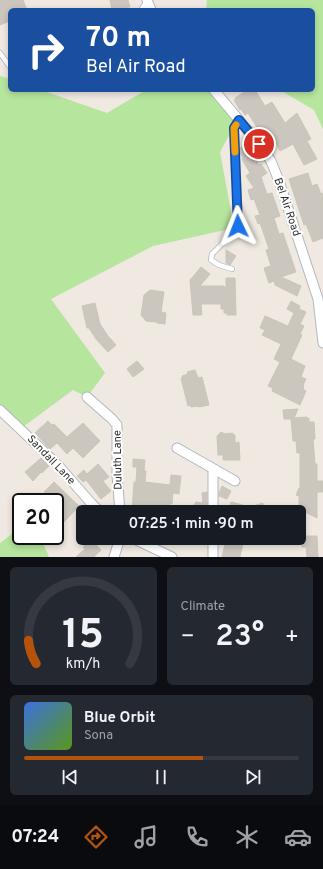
<!DOCTYPE html>
<meta charset="utf-8">
<style>
body{margin:0;font-family:Overpass,sans-serif;background:#242831;color:#f1f3f6;height:100vh;display:flex;flex-direction:column;font-size:15px;white-space:nowrap}
*{box-sizing:border-box;margin:0}
p{font-size:13px;color:#9ea1a6}
.icon{flex:none;width:22px;height:22px;fill:none;stroke:currentColor;stroke-width:2;stroke-linecap:round;stroke-linejoin:round}
.map{position:relative;height:557px;overflow:hidden}
.side{display:flex;flex-direction:column;gap:10px;padding:10px;background:#0d0f14;flex:1}
.side>*{flex:none}
.banner{position:absolute;left:8px;top:8px;width:307px;height:84px;border-radius:6px;box-shadow:0 2px 6px #0003;background:#1a4fa0;color:#fff;overflow:hidden}
.speed{position:absolute;left:12px;top:493px;display:flex;gap:8px;font-size:20px;font-weight:700;text-align:center}
.speed>*{display:grid;place-content:center;width:52px;height:52px;border-radius:50%;background:#171b24;box-shadow:0 2px 6px #0003;line-height:1}
.speed .limit{border:2px solid #111;border-radius:6px;background:#fff;color:#111}
.pin{position:absolute;display:grid;place-items:center;width:34px;height:34px;color:#fff;margin:-17px;border:2px solid #fff;border-radius:50%;box-shadow:0 1px 4px #0007}
.me{position:absolute;width:44px;margin:-22px;rotate:358deg;stroke-linejoin:round;filter:drop-shadow(0 0 3px #0008)}
.turn{display:flex;align-items:center;gap:14px;height:84px;padding:0 12px;font-size:18px}
.turn .icon{width:52px;height:52px;stroke-width:2.5}
.turn b{display:block;font-size:28px;line-height:34px}
.big{font-size:30px;font-weight:600;line-height:1.1}
.side .widget{flex:1;display:flex;flex-direction:column;justify-content:center;gap:6px;min-width:0;padding:0 14px;border-radius:6px;background:#242831}
.side .dial{align-items:center;gap:0}
.dial svg{height:104px;overflow:visible;fill:none;stroke:#363941;stroke-width:7;stroke-linecap:round;text-anchor:middle}
.dial text{fill:#f1f3f6;stroke:none}
.song{display:flex;align-items:center;gap:12px}
.cover{width:48px;height:48px;border-radius:6px;background:linear-gradient(135deg,hsl(220 70% 55%),hsl(90 70% 35%))}
.played{height:4px;border-radius:2px;background:linear-gradient(90deg,#b45309 65%,#363941 65%)}
.keys{display:flex;justify-content:space-around;direction:ltr}
.heat{display:flex;justify-content:space-between;align-items:center;font-size:22px;direction:ltr}
.side .tiles{flex:1;display:grid;gap:10px;grid-template-columns:1fr 1fr}
.widget:last-child{grid-column:span 2}
.trip{position:absolute;left:76px;top:505px;width:230px;height:40px;border-radius:6px;background:#171b24;box-shadow:0 2px 6px #0003;font-weight:600;line-height:40px;text-align:center}
.tabs{display:flex;height:64px;justify-content:space-around;align-items:center;background:#090b0e;color:#9ea1a6}
.tabs .icon{width:28px;height:28px}
.tabs .on{color:#b45309}
.tabs b{font-size:18px;color:#f1f3f6}
.map>svg:first-child{display:block}
.green{fill:#b6e59e}
.building{fill:#cbc7bf;stroke:#cbc5ba}
.lines{fill:none;stroke-linecap:round;stroke-linejoin:round}
.lane-casing{stroke:#b4b7c1;stroke-width:6}
.street-casing{stroke:#b4b7c1;stroke-width:11}
.lane{stroke:#fff;stroke-width:4.5}
.street{stroke:#fff;stroke-width:9}
.route-casing{stroke:#114b97;stroke-width:10}
.route{stroke:#1a73e8;stroke-width:7}
.slow{stroke:#f59e0b;stroke-width:7}
.labels{text-anchor:middle;dominant-baseline:central;stroke-width:4;stroke-linejoin:round;paint-order:stroke}
.street-label{font-size:11px;fill:#2e2e2e;stroke:#fff}
</style>
<div class="map">
<svg width="323" height="557" viewBox="0 0 323 557">
<rect width="100%" height="100%" fill="#efe9e1"/>
<!-- green -->
<g class="green">
<path d="M207 0H323V129L314 110 280 90H313V10H206Z"/>
<path d="M0 76 10 79V90H41L107 113 146 90H218L238 119 220 152 234 228 153 246 51 299 105 373 87 397 73 390 20 429 0 410Z"/>
<path d="M21 527V536H40L49 557H0V543Z"/>
</g>
<!-- building -->
<g class="building">
<path d="M0 0H23L27 10H10V21L0 25Z"/>
<path d="M110 0H128L130 7H128V10H112Z"/>
<path d="M247 90H255L265 106 272 102 285 123 297 113 311 139 307 141 317 159 304 165 293 144 280 151 270 130 262 135 248 113 245 115 241 109 240 110 234 100 236 99 235 98Z"/>
<path d="M246 144 259 165 261 164 267 173 261 177 267 194 272 193 280 216 274 218 279 234 283 233 296 272 281 277 301 286 297 296 275 285 274 281 269 283 264 268 271 266 266 250 269 249 260 223 258 224 255 216 260 215 254 199 251 200 248 190 254 188 246 176 250 173 242 159 243 158 239 151V149Z"/>
<path d="M308 173 312 186 317 184 321 194 323 193V238L313 242 306 224 304 225 289 179Z"/>
<path d="M226 250 236 256 230 265 226 263Z"/>
<path d="M201 267 210 274 200 286H224L226 288V278H235L236 315H227V313H224V309H221V304H201L202 315H193L190 280Z"/>
<path d="M150 290 164 292 161 312 166 313 165 324 157 323V322L146 321 141 315 144 295Z"/>
<path d="M291 301 300 306 299 309 306 312 300 324 304 326 300 334 302 335 291 359 305 366 301 377 306 379 303 385H304L303 389 306 391 300 405 272 391 273 388 268 386 280 362 274 359 281 344 262 335 265 330 260 328 265 316 288 326 294 313 287 309Z"/>
<path d="M95 303 100 324 108 336 116 345 108 352 96 339 89 328H87L82 306Z"/>
<path d="M137 361 144 369 133 377 127 369Z"/>
<path d="M195 370 198 378 202 377 209 405 199 407V406L191 407V405L188 406 181 378H183L182 376 188 374 187 372Z"/>
<path d="M298 409 294 418 307 417V419L309 418V422H314L315 439H313L315 464H317V481H323V492H317V518L299 509V496L296 495 299 488H300V453H297L296 441H293L291 419H284L283 410Z"/>
<path d="M48 421 52 425 54 424 67 437 83 423 100 441 83 458 73 448 67 454 57 443 50 449 35 433Z"/>
<path d="M221 432 225 434 233 433V435H235V443L239 442 240 460H223V455H218L217 436Z"/>
<path d="M41 458 49 466 42 473 41 472 33 481 25 472Z"/>
<path d="M133 459 145 460 144 471H146L145 482 170 485 171 475 181 476 179 494 173 493 172 504H169L168 512H132L134 482H136L137 467H133Z"/>
<path d="M98 464 109 477 103 481 111 491 101 499 86 480 83 482 77 476 84 470 87 474Z"/>
<path d="M54 482 79 506 63 523 55 515V510L59 506 44 492Z"/>
<path d="M222 486 231 491 227 499 219 496V493Z"/>
<path d="M207 492V512H189L196 502 203 503 202 493Z"/>
<path d="M231 502 250 507 263 503 265 512H228Z"/>
<path d="M302 536H317L318 557H307L306 547H302Z"/>
<path d="M91 539 101 550 94 557H76L85 549 83 547Z"/>
<path d="M226 540 243 543 240 557H222Z"/>
</g>
<g class="lines">
<!-- lane casing -->
<g class="lane-casing">
<g id="lane">
<path d="M141 10 147 1"/>
<path d="M0 53 10 67"/>
<path d="M232 269 219 265 211 260 212 254 229 237 235 233 238 225 234 128 239 120"/>
</g>
</g>
<!-- street casing -->
<g class="street-casing">
<g id="street">
<path d="M147 0 151 10"/>
<path d="M214 90 259 144 271 161 279 181 318 299 323 343"/>
<path d="M87 397 112 419 117 425V475L120 512"/>
<path d="M0 410 57 464 91 503 100 512"/>
<path d="M177 448 235 481"/>
<path d="M213 469V512"/>
<path d="M132 538 172 557"/>
<path d="M213 538V557"/>
<path d="M114 557 120 538"/>
</g>
</g>
<!-- lane -->
<use href="#lane" class="lane"/>
<!-- street -->
<use href="#street" class="street"/>
</g>
<g class="lines">
<!-- route casing -->
<g class="route-casing">
<path id="route" d="M238 226 234 128 239 120 259 144"/>
</g>
<!-- route -->
<use href="#route" class="route"/>
<!-- slow -->
<path class="slow" d="M235 152 234 128 236 125"/>
</g>
<g class="labels">
<!-- street labels -->
<g class="street-label">
<text transform="translate(287 207) rotate(71)">Bel Air Road</text>
<text transform="translate(51 460) rotate(46)">Sandall Lane</text>
<text transform="translate(118 460) rotate(-91)">Duluth Lane</text>
</g>
</g>
</svg>
<div class="speed"><div class="limit">20</div></div>
<div class="pin" style="left:259px;top:144px;background:#d93025"><svg class="icon" aria-label="arrive" viewBox="0 0 24 24"><path d="M6 21V4h12l-3 4 3 4H6"/></svg></div>
<svg class="me" style="left:238px;top:226px" viewBox="-20 -20 40 40"><path d="M0-17L14 15 0 8-14 15z" fill="#1a73e8" stroke="#fff" stroke-width="4"/></svg>
<div class="trip">07:25 · 1 min · 90 m</div>
<div class="banner">
<div class="turn"><svg class="icon" aria-label="right" viewBox="0 0 24 24"><path d="M7 20v-9h11M14 6l5 5-5 5"/></svg><div><b>70 m</b>Bel Air Road</div></div>
</div>
</div>
<section class="side">
<div class="tiles">
<div class="widget dial"><svg viewBox="0 0 100 80">
<path d="M14 69A42 42 0 1 1 86 69"/>
<path d="M14 69A42 42 0 0 1 8 51" stroke="#b45309"/>
<text x="50" y="56" font-size="32" font-weight="700">15</text>
<text x="50" y="72" font-size="11">km/h</text>
</svg></div>
<div class="widget"><p>Climate</p>
<div class="heat"><a>−</a><b class="big">23°</b><a>+</a></div>
</div>
<div class="widget">
<div class="song"><i class="cover"></i><div><b>Blue Orbit</b><p>Sona</p></div></div>
<div class="played"></div>
<div class="keys"><svg class="icon" aria-label="previous" viewBox="0 0 24 24"><path d="M18 5L8 12l10 7zM5 5v14"/></svg><svg class="icon" aria-label="pause" viewBox="0 0 24 24"><path d="M8 5v14M16 5v14"/></svg><svg class="icon" aria-label="next" viewBox="0 0 24 24"><path d="M6 5l10 7-10 7zM19 5v14"/></svg></div>
</div>
</div>
</section>
<nav class="tabs">
<b>07:24</b>
<svg class="icon on" aria-label="directions" viewBox="0 0 24 24"><path d="M12 3l9 9-9 9-9-9zM9 14v-3h6M13 9l2 2-2 2"/></svg>
<svg class="icon" aria-label="music" viewBox="0 0 24 24"><path d="M9 18V5l10-2v13"/><circle cx="6" cy="18" r="3"/><circle cx="16" cy="16" r="3"/></svg>
<svg class="icon" aria-label="phone" viewBox="0 0 24 24"><path d="M5 4h4l2 5-3 2q2 4 5 5l2-3 5 2v4C11 20 4 13 5 4z"/></svg>
<svg class="icon" aria-label="climate" viewBox="0 0 24 24"><path d="M12 3v18M4 7l16 10M4 17L20 7"/></svg>
<svg class="icon" aria-label="car" viewBox="0 0 24 24"><path d="M5 17H2v-5l4-1 3-4h7l3 4 3 1v5h-3M9 17h6M6 11h13"/><circle cx="7" cy="17" r="2"/><circle cx="17" cy="17" r="2"/></svg>
</nav>
